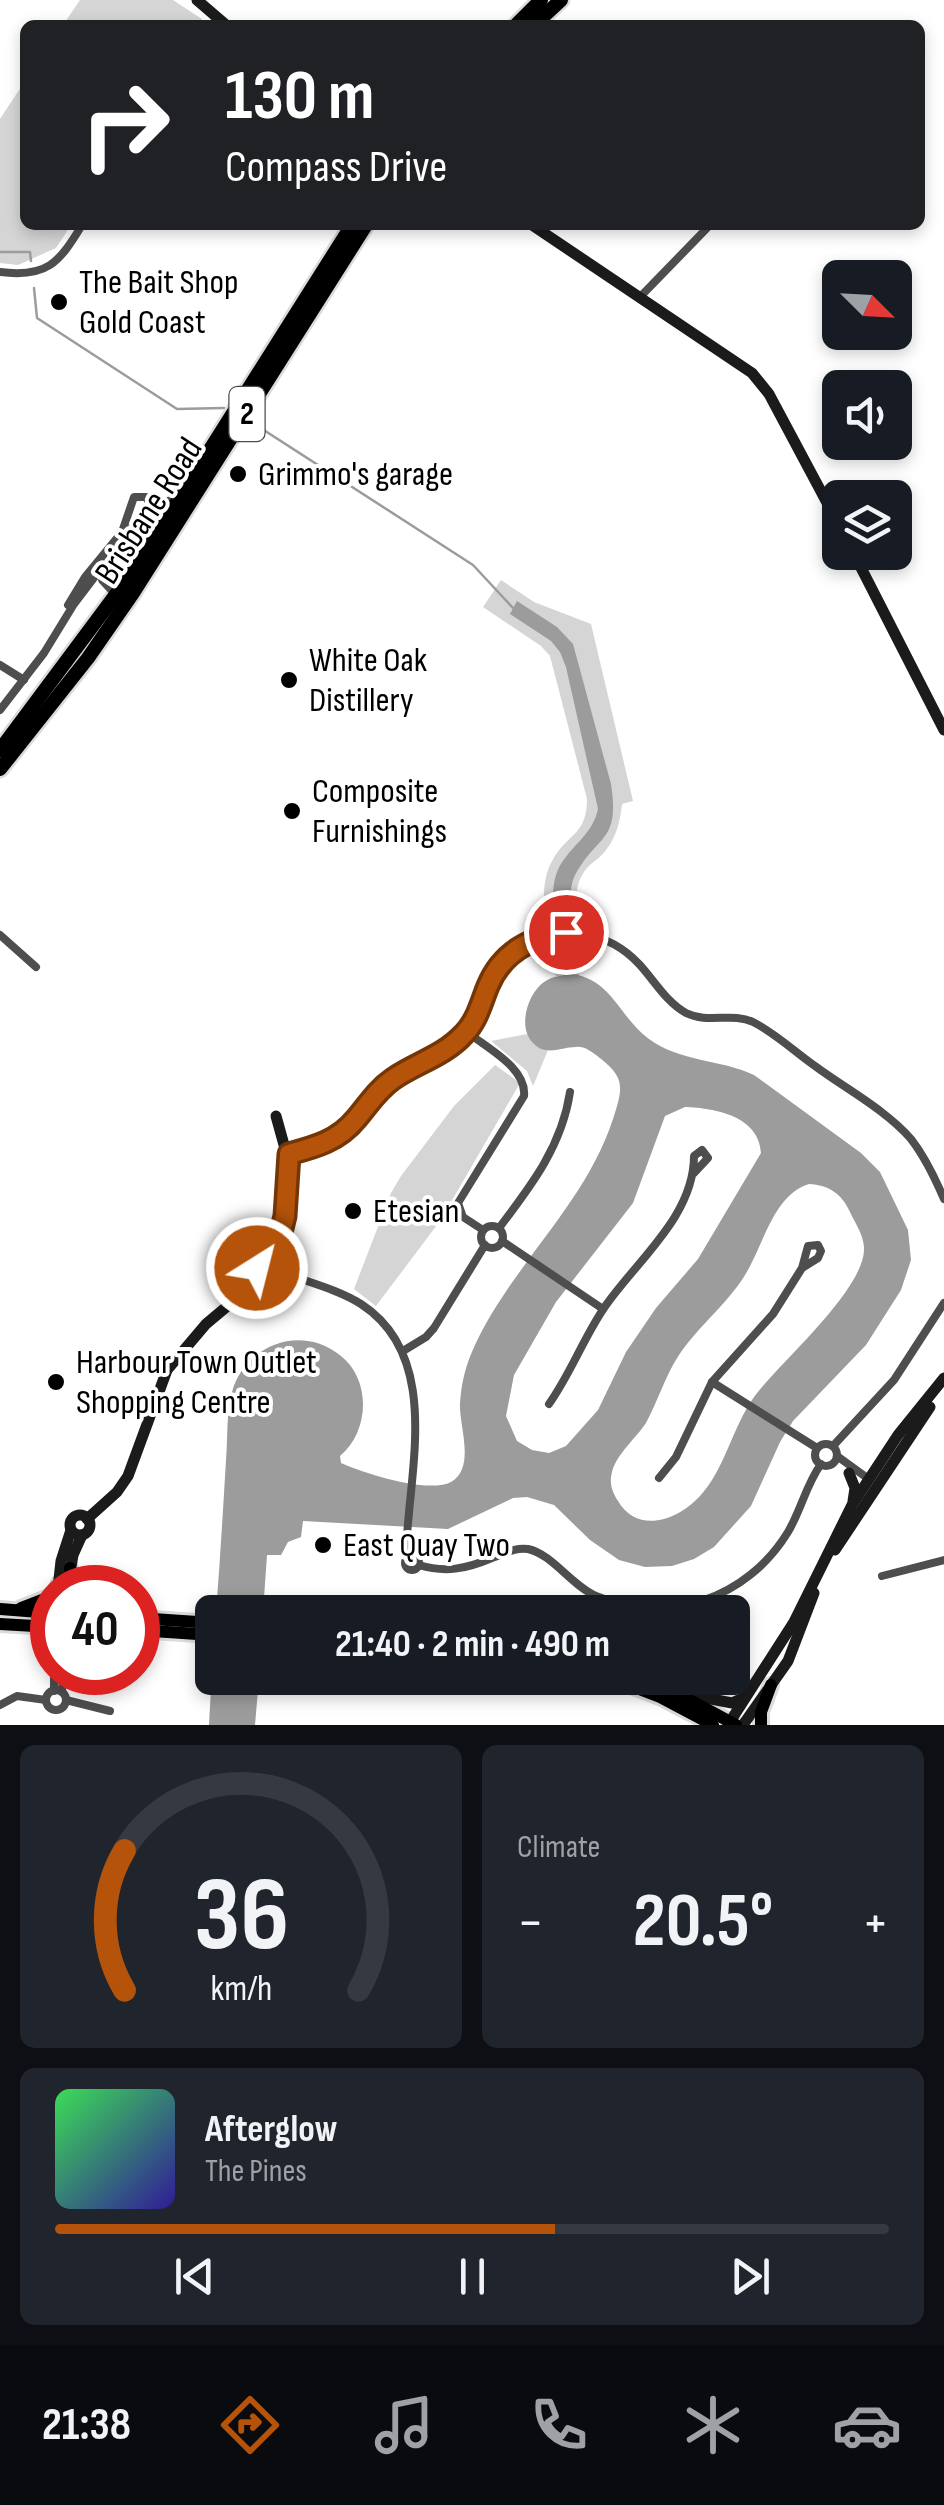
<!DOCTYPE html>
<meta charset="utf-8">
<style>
body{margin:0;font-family:"Sofia Sans Condensed",sans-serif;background:#20242c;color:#f1f3f6;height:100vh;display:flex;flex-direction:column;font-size:38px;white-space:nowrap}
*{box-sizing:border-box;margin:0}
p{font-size:32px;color:#9ea1a6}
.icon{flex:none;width:55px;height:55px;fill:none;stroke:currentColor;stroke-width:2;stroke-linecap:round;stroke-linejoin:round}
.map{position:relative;height:1725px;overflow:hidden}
.details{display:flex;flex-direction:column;gap:20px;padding:20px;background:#0d0f14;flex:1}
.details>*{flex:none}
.guide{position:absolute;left:20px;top:20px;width:905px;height:210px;border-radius:15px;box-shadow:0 5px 15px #0003;background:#202124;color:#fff;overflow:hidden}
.needle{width:65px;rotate:114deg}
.controls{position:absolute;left:822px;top:260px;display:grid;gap:20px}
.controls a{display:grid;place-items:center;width:90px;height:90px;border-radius:15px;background:#171b24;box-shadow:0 5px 15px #0003;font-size:50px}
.speed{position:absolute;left:30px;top:1565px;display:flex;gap:20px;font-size:50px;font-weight:700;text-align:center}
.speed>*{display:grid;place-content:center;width:130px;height:130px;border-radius:50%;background:#171b24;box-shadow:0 5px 15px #0003;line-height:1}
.speed .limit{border:15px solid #d22;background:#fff;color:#111}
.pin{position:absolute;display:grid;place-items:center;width:85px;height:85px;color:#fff;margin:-42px;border:5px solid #fff;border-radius:50%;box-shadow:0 2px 10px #0007}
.me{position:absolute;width:110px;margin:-55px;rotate:36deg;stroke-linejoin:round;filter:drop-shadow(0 0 8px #0008)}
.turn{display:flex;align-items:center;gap:35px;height:210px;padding:0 40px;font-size:45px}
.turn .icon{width:130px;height:130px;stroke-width:2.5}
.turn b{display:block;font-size:70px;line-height:85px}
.big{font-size:75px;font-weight:700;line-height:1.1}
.details .tile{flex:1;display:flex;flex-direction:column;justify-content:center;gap:15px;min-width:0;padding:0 35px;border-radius:15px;background:#20242c}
.details .dial{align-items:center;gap:0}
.dial svg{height:260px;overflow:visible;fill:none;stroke:#363941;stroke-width:7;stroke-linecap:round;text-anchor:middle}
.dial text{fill:#f1f3f6;stroke:none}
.song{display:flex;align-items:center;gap:30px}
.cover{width:120px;height:120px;border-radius:15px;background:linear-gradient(135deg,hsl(130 70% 55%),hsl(250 70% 35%))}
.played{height:10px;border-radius:5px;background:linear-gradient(90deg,#b45309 60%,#363941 60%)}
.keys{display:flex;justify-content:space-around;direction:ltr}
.heat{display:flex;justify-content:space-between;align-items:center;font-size:55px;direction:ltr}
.details .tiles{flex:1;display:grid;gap:20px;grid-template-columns:1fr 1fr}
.tile:last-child{grid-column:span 2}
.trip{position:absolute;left:195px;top:1595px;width:555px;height:100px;border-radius:15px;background:#171b24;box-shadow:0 5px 15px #0003;font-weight:700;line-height:100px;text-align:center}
.menu{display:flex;height:160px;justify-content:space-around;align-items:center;background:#090b0e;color:#9ea1a6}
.menu .icon{width:70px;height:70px}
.menu .current{color:#b45309}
.menu b{font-size:45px;color:#f1f3f6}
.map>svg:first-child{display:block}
.green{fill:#d5d5d5}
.water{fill:#9c9c9c;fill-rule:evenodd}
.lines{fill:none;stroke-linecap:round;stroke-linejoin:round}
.stream{stroke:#9c9c9c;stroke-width:2.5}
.primary-casing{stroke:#dbdbdb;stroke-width:18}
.highway-casing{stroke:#dbdbdb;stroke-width:19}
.street{stroke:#4e4e4e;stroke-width:8}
.secondary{stroke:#1b1b1b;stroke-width:11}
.primary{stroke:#000;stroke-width:12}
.highway{stroke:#000;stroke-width:14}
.route-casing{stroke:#753606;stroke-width:25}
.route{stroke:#b45309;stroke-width:18}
.poi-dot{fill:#000;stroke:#fff;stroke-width:4}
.labels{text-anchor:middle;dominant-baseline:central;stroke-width:8;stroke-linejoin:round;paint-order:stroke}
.shield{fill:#fff;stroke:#4c4c4c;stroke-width:2.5}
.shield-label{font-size:32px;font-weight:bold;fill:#000}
.poi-label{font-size:35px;fill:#000;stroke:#fff;text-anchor:start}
.street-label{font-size:35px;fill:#000;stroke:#fff}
</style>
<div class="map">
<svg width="944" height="1725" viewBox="0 0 944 1725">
<rect width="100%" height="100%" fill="#fff"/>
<!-- green -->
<g class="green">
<path d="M80 0H173L202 19 198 25H63Z"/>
<path d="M25 81V225H71L56 248 18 265 0 263V119Z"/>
<path d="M501 580 534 602 591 624 633 801 622 804C620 821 617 836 606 850 601 857 594 861 588 867 573 883 576 903 578 922L545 925C544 903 541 881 552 861 567 833 587 836 587 799L550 656 541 646 483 607Z"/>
<path d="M563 939H580L579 975 556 976 545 943Z"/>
<path d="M527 1034 534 1044 548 1050 533 1086 527 1071 491 1041Z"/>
<path d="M495 1065 520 1083 440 1221 376 1306 354 1289 391 1193 401 1176 454 1106Z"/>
</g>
<!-- water -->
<g class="water">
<path d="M517 601 557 627 573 644 611 784C620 843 598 833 575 875 568 889 571 907 572 922L554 923C554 908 551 889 556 875 565 848 592 838 598 809L566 667 560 652 551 641 510 614Z"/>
<path d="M573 974C613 981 619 1017 649 1039 680 1062 720 1059 754 1075L861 1153 880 1172 908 1230 911 1260 901 1290 866 1345 793 1421 780 1442 751 1506 714 1547 694 1559 672 1566 645 1567 619 1560 590 1540 554 1505 527 1497 513 1498 448 1529 303 1521 301 1537 288 1542 281 1555H267L263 1612H216C220 1562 223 1511 226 1460 228 1438 226 1413 232 1392 245 1345 301 1323 341 1356 372 1381 369 1432 340 1456L341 1463C363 1473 428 1494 451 1482 476 1468 459 1426 460 1404 461 1383 466 1364 475 1345 512 1265 585 1205 613 1119 624 1085 625 1077 596 1055 590 1051 584 1046 576 1047 561 1047 546 1057 533 1043 517 1027 528 993 544 982 553 976 563 975 573 974ZM685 1107C715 1108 759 1116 761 1153L698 1259 656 1308 626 1352 598 1410 566 1446 549 1453 532 1450 517 1441 506 1416 514 1375 556 1302 633 1203 665 1116ZM809 1184C829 1185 842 1194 850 1212 855 1223 863 1234 864 1247 867 1288 778 1364 754 1397 732 1428 725 1469 700 1496 678 1520 638 1535 618 1501 612 1492 609 1483 612 1472 616 1455 636 1438 646 1423 658 1401 665 1376 679 1355 702 1321 736 1298 753 1260 766 1234 778 1193 809 1184Z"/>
<path d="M212 1669V1678H259L255 1725H209Z"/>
</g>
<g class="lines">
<!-- stream -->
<g class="stream">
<path d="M0 252H30L31 261"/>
<path d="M34 288 37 318 177 409 224 408"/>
<path d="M253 423 473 565 513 608"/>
</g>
<!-- primary casing -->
<g class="primary-casing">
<g id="primary">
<path d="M70 1568 75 1588"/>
<path d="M57 1588 59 1583"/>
<path d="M21 1608 52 1596"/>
<path d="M0 1609 52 1613"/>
<path d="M138 1618 212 1623"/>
<path d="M0 1624 52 1627"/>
<path d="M138 1630 212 1635"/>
<path d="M610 1678 660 1697 713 1725"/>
<path d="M649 1678 736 1725"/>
<path d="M761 1725V1712L771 1685"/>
</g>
</g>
<!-- highway casing -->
<g class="highway-casing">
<g id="highway">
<path d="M516 25 541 0"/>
<path d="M534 25 561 0"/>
<path d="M0 750 132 573 352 225"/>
<path d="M0 769 88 658 133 593 366 225"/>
</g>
</g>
<!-- street -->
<g class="street">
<path d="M0 272C47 278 59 263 82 225"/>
<path d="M640 297 710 225"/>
<path d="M104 568 102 580 115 594"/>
<path d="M68 605 85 577 122 532 134 497H146L150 504 159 506 174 498"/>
<path d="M0 665 24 680"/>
<path d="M0 710 44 653 74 604 150 504"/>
<path d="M0 935 36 967"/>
<path d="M467 1032C487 1048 527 1068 524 1096L458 1203 463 1217 483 1230"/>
<path d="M289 1154C315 1148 337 1141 355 1121 367 1107 376 1092 390 1081 414 1063 446 1057 467 1033 490 1005 488 965 522 945 561 922 609 932 639 964 654 980 666 1002 686 1013 708 1024 732 1012 753 1022 775 1033 795 1052 815 1066 846 1089 886 1110 911 1139 925 1157 935 1178 944 1199"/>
<circle cx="492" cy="1237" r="11"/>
<path d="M499 1228C531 1186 562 1146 570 1092"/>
<path d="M502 1241 603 1309"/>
<path d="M281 1272C307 1282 337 1289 361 1304 438 1354 412 1459 407 1536L409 1557"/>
<path d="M403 1351 426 1337 434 1328 485 1245"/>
<path d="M712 1382 817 1448"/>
<path d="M549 1404C571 1373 583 1339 604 1308 635 1262 694 1217 694 1156L702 1150 708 1158 694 1173"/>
<circle cx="826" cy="1455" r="11"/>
<path d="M833 1446 894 1380 944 1303"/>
<path d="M837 1456 870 1480"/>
<path d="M659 1478 676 1457 712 1382 773 1314 802 1268 818 1258 821 1251 818 1245 808 1246 802 1268"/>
<circle cx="412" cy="1563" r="7"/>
<path d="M419 1565C445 1573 466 1569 492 1558 504 1554 515 1547 528 1549 552 1554 572 1586 596 1596 668 1626 747 1599 788 1532 801 1510 806 1485 821 1464"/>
<path d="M882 1576 944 1560"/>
<circle cx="56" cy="1700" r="10"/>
<path d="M54 1691V1672"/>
<path d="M62 1692 63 1672"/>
<path d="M66 1700 110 1711"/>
<path d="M0 1705 17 1696 46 1700"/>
</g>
<!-- secondary -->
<g class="secondary">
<path d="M197 0 226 25"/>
<path d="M532 225 752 373 769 394 840 527"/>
<path d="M853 552 944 730"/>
<circle cx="269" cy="1268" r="12"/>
<path d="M275 1257 285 1216 289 1163 276 1116"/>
<path d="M849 1473 855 1488 853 1501"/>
<circle cx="80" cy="1525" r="10"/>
<path d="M87 1519 117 1492 128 1476 167 1370 206 1324 261 1278"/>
<path d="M835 1550 930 1407"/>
<path d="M70 1573 73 1555 82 1535"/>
<path d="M58 1588 61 1561 71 1530"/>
<path d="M680 1693 732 1703 743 1698"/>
<path d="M728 1725 794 1622 852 1505 898 1435 944 1378"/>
<path d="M743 1725 788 1661 814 1593"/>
</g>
<!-- primary -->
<use href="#primary" class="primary"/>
<!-- highway -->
<use href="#highway" class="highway"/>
</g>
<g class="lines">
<!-- route casing -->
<g class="route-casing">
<path id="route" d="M257 1268 261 1259 275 1257 285 1216 289 1154C315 1147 338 1141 356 1119 368 1105 377 1090 393 1079 416 1063 444 1056 464 1034 477 1021 481 1003 488 986 502 952 531 937 566 932"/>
</g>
<!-- route -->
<use href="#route" class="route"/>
</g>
<!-- markers -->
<g class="poi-dot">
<circle cx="59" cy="302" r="10"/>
<circle cx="238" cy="474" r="10"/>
<circle cx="289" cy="680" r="10"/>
<circle cx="292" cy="811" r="10"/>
<circle cx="353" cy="1211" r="10"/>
<circle cx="56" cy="1382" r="10"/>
<circle cx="323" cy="1545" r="10"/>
</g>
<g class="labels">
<!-- shield labels -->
<rect class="shield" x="229.5" y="387" width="35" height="54" rx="8"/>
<g class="shield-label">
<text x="247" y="414">2</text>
</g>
<!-- poi labels -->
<g class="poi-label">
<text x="79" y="282">The Bait Shop<tspan x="79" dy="40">Gold Coast</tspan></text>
<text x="258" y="474">Grimmo's garage</text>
<text x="309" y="660">White Oak<tspan x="309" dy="40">Distillery</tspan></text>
<text x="312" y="791">Composite<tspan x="312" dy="40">Furnishings</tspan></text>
<text x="373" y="1211">Etesian</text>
<text x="76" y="1362">Harbour Town Outlet<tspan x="76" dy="40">Shopping Centre</tspan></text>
<text x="343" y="1545">East Quay Two</text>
</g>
<!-- street labels -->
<g class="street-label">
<text transform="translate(149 511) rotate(-57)">Brisbane Road</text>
</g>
</g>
</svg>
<div class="controls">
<a><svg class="needle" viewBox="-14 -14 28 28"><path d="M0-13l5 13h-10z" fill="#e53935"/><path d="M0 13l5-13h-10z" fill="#9ea1a6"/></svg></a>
<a><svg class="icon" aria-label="sound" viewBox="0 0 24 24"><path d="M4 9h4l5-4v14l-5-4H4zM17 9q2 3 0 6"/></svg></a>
<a><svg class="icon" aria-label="layers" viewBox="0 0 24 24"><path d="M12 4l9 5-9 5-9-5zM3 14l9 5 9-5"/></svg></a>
</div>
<div class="speed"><div class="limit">40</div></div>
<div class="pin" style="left:566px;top:932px;background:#d93025"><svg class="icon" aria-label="arrive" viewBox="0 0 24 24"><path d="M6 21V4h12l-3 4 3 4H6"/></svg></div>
<svg class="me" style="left:257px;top:1268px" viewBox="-20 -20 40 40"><circle r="17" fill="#b45309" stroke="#fff" stroke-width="3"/><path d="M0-11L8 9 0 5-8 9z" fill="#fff"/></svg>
<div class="trip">21:40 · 2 min · 490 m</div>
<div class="guide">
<div class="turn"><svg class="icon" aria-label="right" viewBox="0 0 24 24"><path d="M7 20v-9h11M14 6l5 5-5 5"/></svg><div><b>130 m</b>Compass Drive</div></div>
</div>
</div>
<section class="details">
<div class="tiles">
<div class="tile dial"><svg viewBox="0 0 100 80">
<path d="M14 69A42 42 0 1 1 86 69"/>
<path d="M14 69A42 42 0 0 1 14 26" stroke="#b45309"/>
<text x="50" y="56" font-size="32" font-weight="700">36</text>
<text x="50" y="72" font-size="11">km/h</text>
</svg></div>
<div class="tile"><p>Climate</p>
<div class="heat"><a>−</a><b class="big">20.5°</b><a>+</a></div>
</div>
<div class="tile">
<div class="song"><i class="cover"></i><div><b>Afterglow</b><p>The Pines</p></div></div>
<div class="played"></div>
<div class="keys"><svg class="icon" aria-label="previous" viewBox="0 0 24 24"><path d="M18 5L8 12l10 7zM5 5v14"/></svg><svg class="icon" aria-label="pause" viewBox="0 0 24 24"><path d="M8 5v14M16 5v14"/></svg><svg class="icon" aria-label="next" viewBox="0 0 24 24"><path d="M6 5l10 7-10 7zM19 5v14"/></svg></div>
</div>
</div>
</section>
<nav class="menu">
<b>21:38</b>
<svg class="icon current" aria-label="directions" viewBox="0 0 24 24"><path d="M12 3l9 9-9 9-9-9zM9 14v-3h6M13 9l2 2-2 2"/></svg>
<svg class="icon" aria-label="music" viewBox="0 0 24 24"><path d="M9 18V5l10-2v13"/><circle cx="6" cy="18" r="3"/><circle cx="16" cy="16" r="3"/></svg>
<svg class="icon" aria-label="phone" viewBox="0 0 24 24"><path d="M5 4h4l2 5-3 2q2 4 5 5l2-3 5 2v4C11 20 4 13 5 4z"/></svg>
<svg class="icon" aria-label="climate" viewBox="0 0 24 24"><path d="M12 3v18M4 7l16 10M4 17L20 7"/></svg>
<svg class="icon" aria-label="car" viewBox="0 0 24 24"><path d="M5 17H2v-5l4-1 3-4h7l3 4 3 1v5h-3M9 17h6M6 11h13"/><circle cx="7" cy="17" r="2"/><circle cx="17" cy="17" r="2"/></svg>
</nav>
